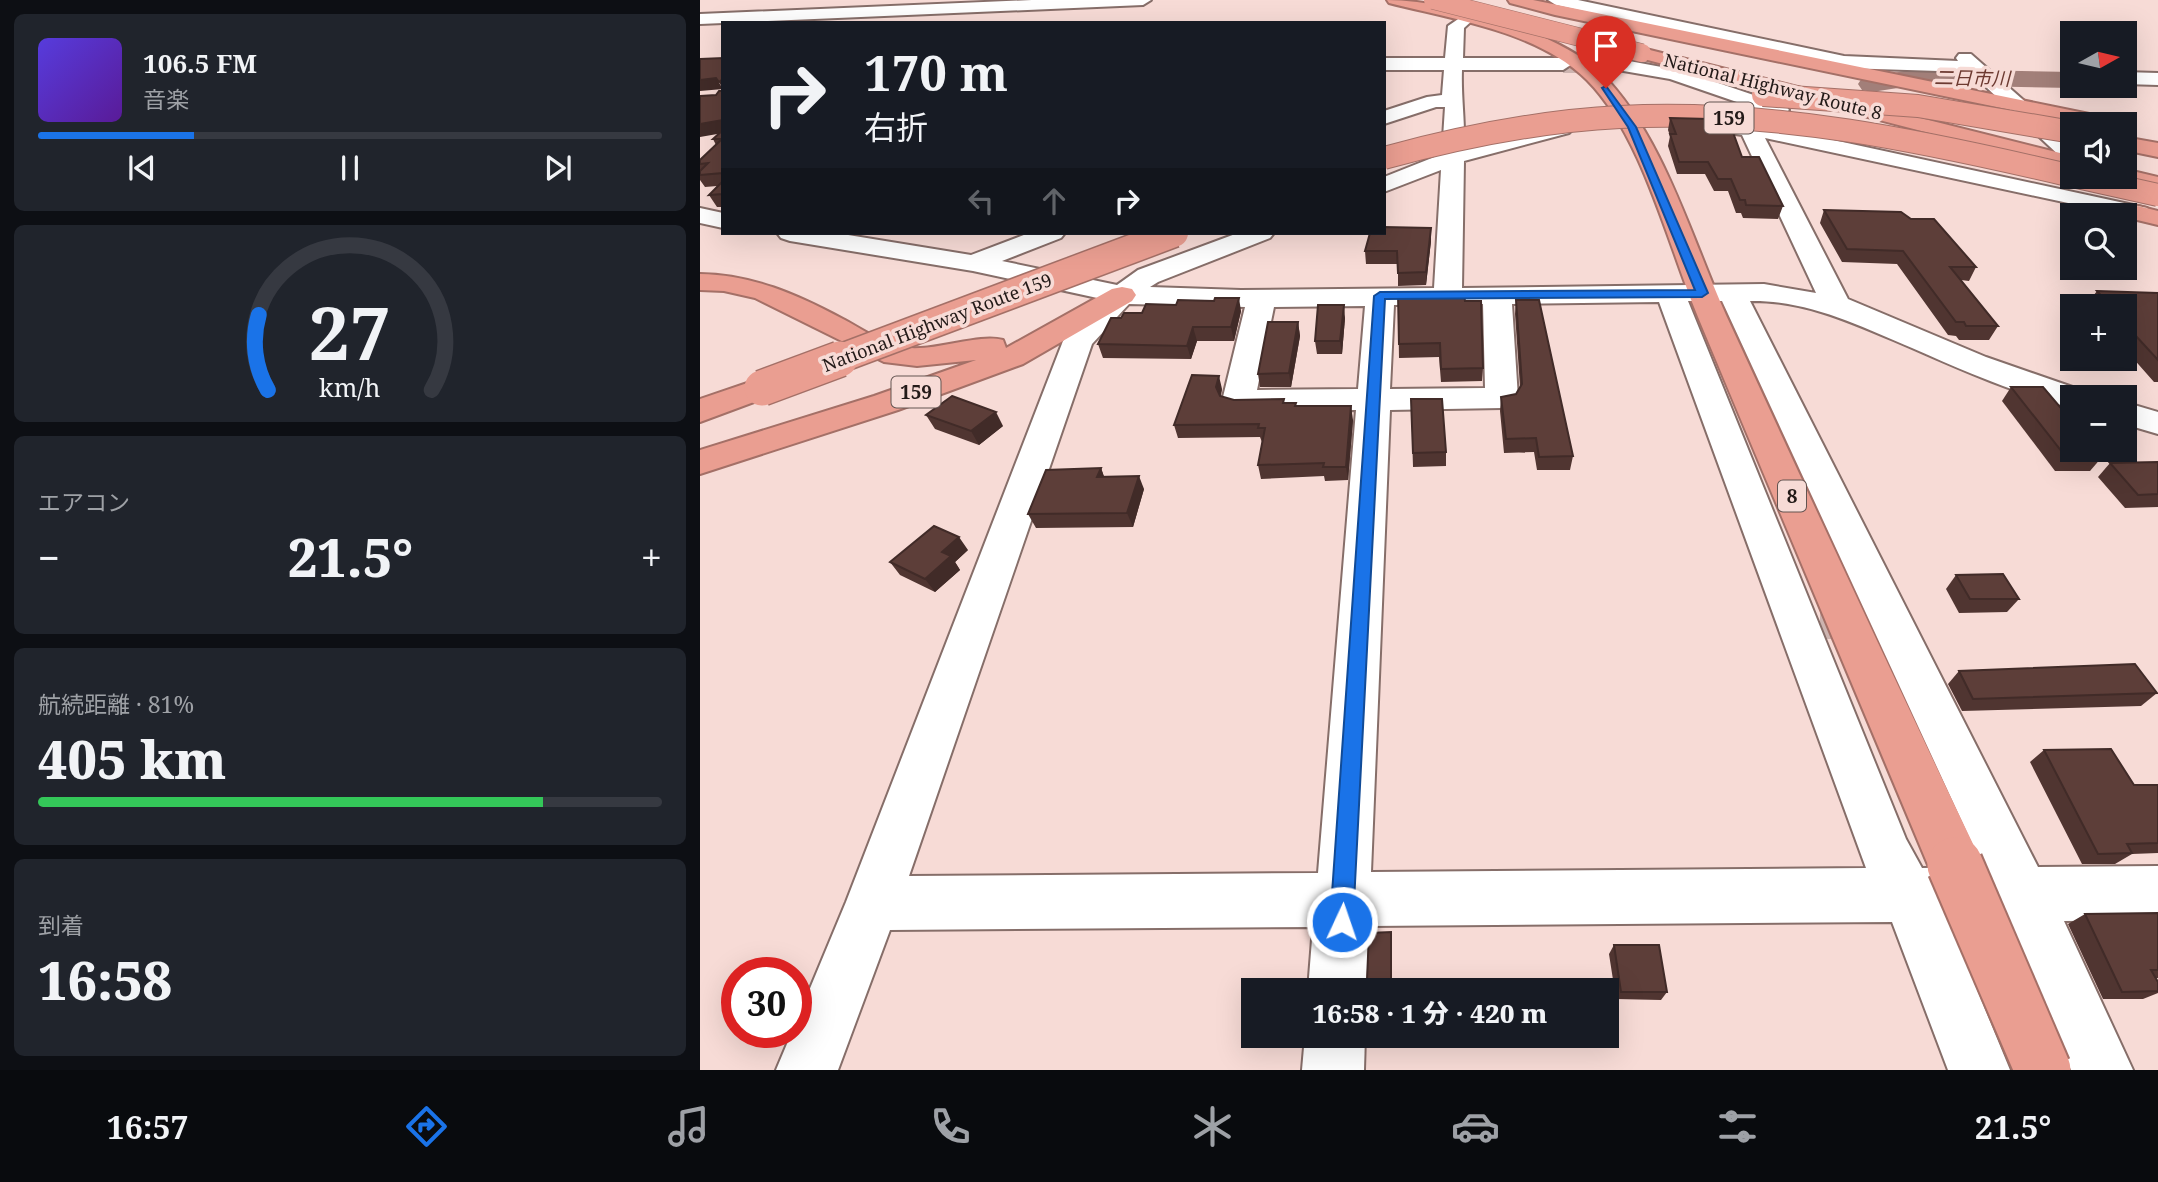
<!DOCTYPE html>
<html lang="ja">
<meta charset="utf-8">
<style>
body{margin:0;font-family:"Noto Serif","Noto Sans JP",serif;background:#20242c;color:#f1f3f6;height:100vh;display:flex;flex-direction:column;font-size:26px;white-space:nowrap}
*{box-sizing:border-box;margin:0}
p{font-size:23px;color:#9ea1a6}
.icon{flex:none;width:38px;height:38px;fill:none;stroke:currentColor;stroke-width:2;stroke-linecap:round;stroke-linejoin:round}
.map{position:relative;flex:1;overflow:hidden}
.sheet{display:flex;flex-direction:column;gap:14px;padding:14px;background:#0d0f14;width:700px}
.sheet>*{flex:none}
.top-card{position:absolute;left:21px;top:21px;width:665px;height:214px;border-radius:0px;box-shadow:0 7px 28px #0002;background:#171b24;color:#f1f3f6;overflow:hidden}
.needle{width:46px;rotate:82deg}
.fabs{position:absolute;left:1360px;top:21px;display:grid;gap:14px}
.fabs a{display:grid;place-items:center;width:77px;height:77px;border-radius:0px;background:#171b24;box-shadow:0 7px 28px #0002;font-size:35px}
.speed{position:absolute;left:21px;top:957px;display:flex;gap:14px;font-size:35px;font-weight:700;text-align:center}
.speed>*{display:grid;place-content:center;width:91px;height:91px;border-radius:50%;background:#171b24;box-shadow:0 7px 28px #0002;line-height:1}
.speed .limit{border:10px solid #d22;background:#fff;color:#111}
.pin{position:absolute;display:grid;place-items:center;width:60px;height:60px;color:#fff;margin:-72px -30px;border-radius:50% 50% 50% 0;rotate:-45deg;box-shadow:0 0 7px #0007}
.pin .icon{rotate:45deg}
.me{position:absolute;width:77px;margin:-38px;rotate:3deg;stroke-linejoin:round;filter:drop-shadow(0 0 5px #0008)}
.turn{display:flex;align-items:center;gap:24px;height:147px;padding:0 28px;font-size:32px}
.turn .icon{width:91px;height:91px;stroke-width:2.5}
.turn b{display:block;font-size:49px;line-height:60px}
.lanes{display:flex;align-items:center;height:66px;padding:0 28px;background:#0003;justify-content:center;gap:35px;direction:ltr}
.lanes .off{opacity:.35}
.big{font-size:52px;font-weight:800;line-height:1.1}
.sheet .card{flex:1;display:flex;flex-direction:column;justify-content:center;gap:10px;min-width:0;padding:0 24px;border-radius:10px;background:#20242c}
.sheet .dial{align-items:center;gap:0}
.dial svg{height:182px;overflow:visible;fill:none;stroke:#363941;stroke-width:7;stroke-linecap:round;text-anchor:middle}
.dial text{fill:#f1f3f6;stroke:none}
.song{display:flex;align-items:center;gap:21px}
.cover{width:84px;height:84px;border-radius:10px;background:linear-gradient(135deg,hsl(250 70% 55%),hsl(270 70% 35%))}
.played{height:7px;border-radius:4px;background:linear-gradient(90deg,#1a73e8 25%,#363941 25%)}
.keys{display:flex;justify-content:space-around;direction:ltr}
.heat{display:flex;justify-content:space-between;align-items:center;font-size:38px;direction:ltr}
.charge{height:10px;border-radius:5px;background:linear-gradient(90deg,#34c759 81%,#363941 0)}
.trip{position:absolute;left:541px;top:978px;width:378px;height:70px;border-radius:0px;background:#171b24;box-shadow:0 7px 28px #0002;font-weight:800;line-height:70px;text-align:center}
.dock{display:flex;height:112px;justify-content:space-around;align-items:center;background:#090b0e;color:#9ea1a6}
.dock .icon{width:49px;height:49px}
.dock .current{color:#1a73e8}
.dock b{font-size:32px;color:#f1f3f6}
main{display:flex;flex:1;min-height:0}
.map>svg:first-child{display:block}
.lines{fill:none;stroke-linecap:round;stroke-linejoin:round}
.river{fill:#a27f79;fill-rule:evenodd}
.minor-tunnel-far1{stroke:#cdb4b0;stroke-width:18;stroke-dasharray:18 9;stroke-linecap:butt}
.minor-tunnel{stroke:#cdb4b0;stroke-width:44;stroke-dasharray:44 22;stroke-linecap:butt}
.minor-casing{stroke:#866e69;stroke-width:4}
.highway-casing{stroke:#a47067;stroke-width:4}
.minor{fill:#fff;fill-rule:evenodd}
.highway{fill:#ea9e91;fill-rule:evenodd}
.highway-bridge-far4-casing{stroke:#a47067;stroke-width:19;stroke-linecap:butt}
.highway-bridge-far3-casing{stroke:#a47067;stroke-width:24;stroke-linecap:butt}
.highway-bridge-far2-casing{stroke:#a47067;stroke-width:31;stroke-linecap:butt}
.highway-bridge-far1-casing{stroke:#a47067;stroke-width:38;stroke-linecap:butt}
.highway-bridge-casing{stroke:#a47067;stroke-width:59;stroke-linecap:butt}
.highway-bridge-far4{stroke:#ea9e91;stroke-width:18}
.highway-bridge-far3{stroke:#ea9e91;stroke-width:22}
.highway-bridge-far2{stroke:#ea9e91;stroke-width:28}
.highway-bridge-far1{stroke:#ea9e91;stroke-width:35}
.highway-bridge{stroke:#ea9e91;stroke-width:55}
.wall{fill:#503531}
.shaded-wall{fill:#412b28}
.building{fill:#5d3e39;stroke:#412b28;stroke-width:2}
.route{fill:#1a73e8;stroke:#114b97;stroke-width:2}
.labels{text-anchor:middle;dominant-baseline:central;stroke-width:7;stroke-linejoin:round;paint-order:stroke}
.far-street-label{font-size:18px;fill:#231a18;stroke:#f7dbd6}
.far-water-label{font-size:19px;font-style:italic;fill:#6d3a31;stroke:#f7dbd6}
.shield{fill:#f7dbd6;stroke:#635451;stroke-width:2}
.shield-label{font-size:19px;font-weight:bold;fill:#231a18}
</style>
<main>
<section class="sheet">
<div class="card">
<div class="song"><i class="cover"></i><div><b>106.5 FM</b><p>音楽</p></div></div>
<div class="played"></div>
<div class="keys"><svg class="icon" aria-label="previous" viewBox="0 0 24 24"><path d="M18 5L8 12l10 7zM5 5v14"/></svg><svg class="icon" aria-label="pause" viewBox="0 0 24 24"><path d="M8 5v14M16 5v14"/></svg><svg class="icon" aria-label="next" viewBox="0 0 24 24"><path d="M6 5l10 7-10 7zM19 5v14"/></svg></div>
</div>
<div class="card dial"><svg viewBox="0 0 100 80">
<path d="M14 69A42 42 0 1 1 86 69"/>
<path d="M14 69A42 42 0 0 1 10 36" stroke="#1a73e8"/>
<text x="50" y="56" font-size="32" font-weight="700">27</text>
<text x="50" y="72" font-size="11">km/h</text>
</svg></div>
<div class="card"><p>エアコン</p>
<div class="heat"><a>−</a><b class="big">21.5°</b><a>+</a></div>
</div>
<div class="card"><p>航続距離 · 81%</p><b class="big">405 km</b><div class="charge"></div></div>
<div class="card"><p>到着</p><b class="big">16:58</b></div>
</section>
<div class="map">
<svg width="1458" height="1070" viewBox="0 0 1458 1070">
<rect width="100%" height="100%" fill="#f7dbd6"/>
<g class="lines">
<!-- river -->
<path class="river" d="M1217 69 1372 72V86H1382L1372 88 1217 85 1172 92 1162 90 1158 84 1162 78Z"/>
<!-- minor-tunnel-far1 -->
<path class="minor-tunnel-far1" d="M863 64H913"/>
<!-- minor-tunnel -->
<path class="minor-tunnel" d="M1120 617H1170"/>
<!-- minor casing -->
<g class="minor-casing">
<g id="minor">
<path d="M332 0H451L443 5 0 24V14Z"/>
<path d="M848 0H878L1144 56 1258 61 1256 58 1259 54H1271L1372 143V162L1364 160 1270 72 1144 68 856 5Z"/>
<path d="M767 13 775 18 764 28 763 58H863L872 64 863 70H762C761 97 765 120 764 148L862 123 869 125 873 129 869 133 764 161 762 288 1064 284 1116 293 1042 135 1009 130 1005 126 1009 122C1035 115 1035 129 1063 111L970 79 906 68 904 64 906 60 913 58 983 71 1086 106 1089 110 1069 126 1438 206 1447 208 1450 213 1447 218 1438 220 1424 215 1065 138 1148 299 1286 357 1384 391 1388 397H1372V408C1317 394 1264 371 1212 348 1160 326 1108 300 1050 301L1338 867 1458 866V920L1364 921 1433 1070H1371L1307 921 1249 922 1310 1070H1248L1192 922 669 926 666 990H608L613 927 190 930 138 1070H76L92 1032H96V1022L146 902 363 341 402 299 273 271 90 241 81 238 77 233H136L271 255 329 233H365L361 238 302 261 417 285 438 270 538 233H574L570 238 458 282 450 287 541 290 734 288 741 170 684 192V177L742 154 745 107H736L684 124V111L727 97 742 95 744 70H684V58H745L748 26ZM988 301H1022L1283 867 1222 868 1206 839ZM959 302 1166 868 671 872 690 410 802 408 814 405 818 398 812 304ZM429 304 545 307 522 401 526 408 538 411 656 410 618 873 209 876 392 344ZM783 304 785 388 690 389 694 305ZM665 306 658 389 557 390 574 307Z"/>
<path d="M1424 72 1458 73V85L1424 84Z"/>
<path d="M0 208 23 213V228L0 223Z"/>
<path d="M1424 402 1458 412V434L1424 424Z"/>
<path d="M605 1036H665L664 1070H602Z"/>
</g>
</g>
<!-- highway casing -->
<g class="highway-casing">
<g id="highway">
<path d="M687 0C746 0 858 31 901 73 963 135 991 237 1026 315 1108 493 1190 670 1274 846L1281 865 1274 884 1255 891 1236 884C1157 695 1077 506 998 317 968 245 942 135 887 80 837 31 755 20 689 3Z"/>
<path d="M808 0H833L1409 118 1416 120 1419 124H1378L855 15 810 3Z"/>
<path d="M942 48 1372 156V170L936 57 933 53 936 49Z"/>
<path d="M1424 137 1458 143V157L1424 150Z"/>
<path d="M1424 169 1458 177V191L1416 181 1413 177H1424Z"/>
<path d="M1438 206 1458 211V225L1429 218 1426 213 1429 208Z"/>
<path d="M0 274C53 275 96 294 143 319 160 328 182 343 201 347 234 353 277 333 303 340L306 348 412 289 422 287 432 289 436 295 432 301 323 364 198 410 0 474V450L174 396 276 360 217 366 184 362 55 298 24 291 0 290Z"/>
<path d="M62 378 73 381 78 388 73 395 0 422V399Z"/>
</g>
</g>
<!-- minor -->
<use href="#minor" class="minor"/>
<!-- highway -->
<use href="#highway" class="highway"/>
<!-- highway-bridge-far4 casing -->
<g class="highway-bridge-far4-casing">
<path id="highway-bridge-far4" d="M733 0 942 53"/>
</g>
<!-- highway-bridge-far3 casing -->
<g class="highway-bridge-far3-casing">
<g id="highway-bridge-far3">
<path d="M1063 95 1218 106 1372 132"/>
<path d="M684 158C761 137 839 121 920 117 1073 109 1223 141 1372 176"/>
<path d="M1377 177 1458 195"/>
</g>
</g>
<!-- highway-bridge-far2 casing -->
<g class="highway-bridge-far2-casing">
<path id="highway-bridge-far2" d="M136 360 474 233"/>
</g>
<!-- highway-bridge-far1 casing -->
<g class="highway-bridge-far1-casing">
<path id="highway-bridge-far1" d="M62 388 140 359"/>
</g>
<!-- highway-bridge casing -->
<g class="highway-bridge-casing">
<path id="highway-bridge" d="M1255 865 1343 1070"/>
</g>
<!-- highway-bridge-far4 -->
<use href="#highway-bridge-far4" class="highway-bridge-far4"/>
<!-- highway-bridge-far3 -->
<use href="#highway-bridge-far3" class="highway-bridge-far3"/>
<!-- highway-bridge-far2 -->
<use href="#highway-bridge-far2" class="highway-bridge-far2"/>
<!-- highway-bridge-far1 -->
<use href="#highway-bridge-far1" class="highway-bridge-far1"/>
<!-- highway-bridge -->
<use href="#highway-bridge" class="highway-bridge"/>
</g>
<!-- wall -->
<g class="wall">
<path d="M23 91V207H17L9 195 17 186 5 187 0 180V160L16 145 13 139 19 134 16 95Z"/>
<path d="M970 118 1042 157 1083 206 1078 219 1043 218 1041 213H1036L1028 191H1014L1005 174H977L968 146 970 136 968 130Z"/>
<path d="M1124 210 1211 219 1276 267 1269 281 1261 280 1298 326 1289 340H1259L1256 336 1248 335 1197 264 1142 262 1120 223Z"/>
<path d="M731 228V241L726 285 698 286V264H666L665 251Z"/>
<path d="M1397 291 1458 293V382H1454L1424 348V306H1389L1387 304Z"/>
<path d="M698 294 765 301 783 368 782 381 741 382 739 357 699 358Z"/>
<path d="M816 300 873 456 870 470H837L834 452 804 453 800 411 801 397 816 394 820 387 815 314Z"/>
<path d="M476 305 541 311 534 341H497L491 359 403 358 398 344 421 318Z"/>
<path d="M645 318 642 354H617L615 341Z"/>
<path d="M598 322 600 336 591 387H560L558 374Z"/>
<path d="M1311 387 1402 457 1390 471H1355L1302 401Z"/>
<path d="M522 389 521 396 534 400 584 399V403L653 420 648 480 625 481 624 476 561 479 558 465 562 442 560 437 478 438 474 425Z"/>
<path d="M711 399 746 452V466L713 467Z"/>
<path d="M226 415 303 426 279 445 235 429Z"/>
<path d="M1458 462V507L1425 508 1398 477 1410 463Z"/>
<path d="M401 468 404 477 444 489 433 527 336 528 328 514Z"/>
<path d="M268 550 255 562 260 570 235 592 200 575 190 562Z"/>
<path d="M1256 575 1319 599 1307 612 1259 613 1246 589Z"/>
<path d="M1259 671 1457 693 1441 706 1262 711 1248 684Z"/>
<path d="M1344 750 1434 785H1458V853L1432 854 1415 864H1382L1330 762Z"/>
<path d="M1458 913V978H1456L1458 982V993L1443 999H1403L1368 924 1385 914Z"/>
<path d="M691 932 692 987 669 988 667 980Z"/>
<path d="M914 945 967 992 961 1000 916 999 909 954Z"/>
</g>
<!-- shaded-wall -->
<g class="shaded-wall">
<path d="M16 78 23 89 0 91V80Z"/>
<path d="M23 79V89L19 82Z"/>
<path d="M23 120V133L0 137V124Z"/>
<path d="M731 228V241L726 285V272Z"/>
<path d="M539 298 541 311 534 341 531 327Z"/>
<path d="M644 305 645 318 642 354 640 341Z"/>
<path d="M598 322 600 336 591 387 589 373Z"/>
<path d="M493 327 497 341 491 359 487 346Z"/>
<path d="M519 376 522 389 519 400 516 387Z"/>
<path d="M651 406 653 420 648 480 646 467Z"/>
<path d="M296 412 303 426 279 445 271 431Z"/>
<path d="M401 468 406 482 397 477Z"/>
<path d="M439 476 444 489 433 527 427 513Z"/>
<path d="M259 537 268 550 255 562 260 570 235 592 225 579 242 552Z"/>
<path d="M691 932 692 941V987L691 979Z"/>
</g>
<!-- building -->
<g class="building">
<path d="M23 58V79L19 82 16 78 0 80V59Z"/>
<path d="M19 91H23V120L0 124V96L16 95Z"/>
<path d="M970 118 1009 119 1030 124 1042 157H1059L1083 206 1046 205 1045 200H1040L1031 179H1018L1008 162H979L970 134H976Z"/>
<path d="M23 130V173L0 175V171L8 163 0 164V160L22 139H13Z"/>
<path d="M23 181V194L9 195Z"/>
<path d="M1124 210 1201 212 1211 219H1234L1276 267H1250L1298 326H1266L1264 322H1256L1203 251 1147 249Z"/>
<path d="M684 227 731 228 726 272 698 273 697 251H665L670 233H684Z"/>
<path d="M1397 291 1458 293V360L1424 323V306H1410Z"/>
<path d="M698 294H764L765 301H781L783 368 741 369 740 343 699 344Z"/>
<path d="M515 298H539L531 327H493L487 346 398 344 411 318H421L424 313H442L446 304 476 305 478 300 514 301Z"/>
<path d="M816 300H839L873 456 839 457 836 438 806 439 801 397 816 394 822 384Z"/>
<path d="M618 305H644L640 341H615Z"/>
<path d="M568 322H598L589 373 558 374Z"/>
<path d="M492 375 519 376 516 387 520 396 534 400 584 399 583 403H596L595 406H651L646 467H623L624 463 558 465 565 428H558L559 424 474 425Z"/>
<path d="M1311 387H1343L1372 421V450H1396L1402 457H1366Z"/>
<path d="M252 396 296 412 271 431 226 415Z"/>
<path d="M711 399H742L746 452 713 453Z"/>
<path d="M1458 462V494L1438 495 1410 463Z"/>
<path d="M401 468 397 477 439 476 427 513 328 514 346 470Z"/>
<path d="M234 526 259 537 242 552 251 556 225 579 190 562Z"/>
<path d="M1303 574 1319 599H1270L1256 575Z"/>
<path d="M1435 664 1457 693 1273 699 1259 671Z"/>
<path d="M1411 749 1434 785H1458V843L1427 844 1432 853 1398 854 1344 750Z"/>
<path d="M1458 913V970H1451L1458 982V991L1422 992 1385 914Z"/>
<path d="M691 932V979L667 980 669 933Z"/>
<path d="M914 945H959L967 992H921Z"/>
</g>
<!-- route -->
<path class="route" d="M906 86 936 127 1008 293 1002 297 685 299 653 922 650 930 642 934 634 930 630 922 674 296 680 292 995 290 928 127 902 88Z"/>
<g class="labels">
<!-- far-street labels -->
<g class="far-street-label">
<text transform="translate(1073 86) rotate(14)">National Highway Route 8</text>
<text transform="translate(237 322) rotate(-21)">National Highway Route 159</text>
</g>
<!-- far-water labels -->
<g class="far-water-label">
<text transform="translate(1272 78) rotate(1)">二日市川</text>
</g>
<!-- shield labels -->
<g class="shield">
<rect x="1004.5" y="102.5" width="49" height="31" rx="5"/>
<rect x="191.5" y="376.5" width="49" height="31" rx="5"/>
<rect x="1078" y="480.5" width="28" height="31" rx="5"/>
</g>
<g class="shield-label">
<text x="1029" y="118">159</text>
<text x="216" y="392">159</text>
<text x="1092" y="496">8</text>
</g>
</g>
</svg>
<div class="fabs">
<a><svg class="needle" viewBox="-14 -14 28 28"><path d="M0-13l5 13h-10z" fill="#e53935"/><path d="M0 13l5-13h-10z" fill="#9ea1a6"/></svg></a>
<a><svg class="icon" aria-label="sound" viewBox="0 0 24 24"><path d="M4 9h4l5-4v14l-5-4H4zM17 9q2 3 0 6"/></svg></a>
<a><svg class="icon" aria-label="search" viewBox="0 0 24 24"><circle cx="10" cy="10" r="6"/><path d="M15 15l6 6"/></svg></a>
<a>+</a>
<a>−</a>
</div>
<div class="speed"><div class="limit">30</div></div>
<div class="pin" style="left:906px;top:88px;background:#d93025"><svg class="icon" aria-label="arrive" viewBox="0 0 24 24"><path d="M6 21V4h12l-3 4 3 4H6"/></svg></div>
<svg class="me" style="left:642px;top:922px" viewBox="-20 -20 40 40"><circle r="17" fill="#1a73e8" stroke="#fff" stroke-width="3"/><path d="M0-11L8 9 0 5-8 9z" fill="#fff"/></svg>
<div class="trip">16:58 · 1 分 · 420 m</div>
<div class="top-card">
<div class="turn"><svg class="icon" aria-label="right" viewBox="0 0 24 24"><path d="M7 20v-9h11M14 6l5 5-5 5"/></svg><div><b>170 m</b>右折</div></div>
<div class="lanes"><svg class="icon off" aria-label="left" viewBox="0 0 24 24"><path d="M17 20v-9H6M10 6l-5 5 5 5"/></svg><svg class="icon off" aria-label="ahead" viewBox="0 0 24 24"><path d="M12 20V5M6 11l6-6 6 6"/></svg><svg class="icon" aria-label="right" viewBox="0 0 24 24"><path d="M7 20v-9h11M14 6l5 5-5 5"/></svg></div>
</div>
</div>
</main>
<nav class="dock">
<b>16:57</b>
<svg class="icon current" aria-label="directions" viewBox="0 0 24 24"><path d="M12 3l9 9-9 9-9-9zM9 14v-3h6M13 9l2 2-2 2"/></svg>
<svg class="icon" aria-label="music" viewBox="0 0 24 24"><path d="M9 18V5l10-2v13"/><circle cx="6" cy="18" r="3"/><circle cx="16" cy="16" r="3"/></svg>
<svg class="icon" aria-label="phone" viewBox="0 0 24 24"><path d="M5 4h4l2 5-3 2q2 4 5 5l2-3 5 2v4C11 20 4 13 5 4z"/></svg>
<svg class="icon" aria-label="climate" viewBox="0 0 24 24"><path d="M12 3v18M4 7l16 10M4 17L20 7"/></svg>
<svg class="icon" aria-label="car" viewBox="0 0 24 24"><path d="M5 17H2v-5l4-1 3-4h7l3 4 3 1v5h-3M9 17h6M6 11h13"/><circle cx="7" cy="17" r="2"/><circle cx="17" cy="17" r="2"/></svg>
<svg class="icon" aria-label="filters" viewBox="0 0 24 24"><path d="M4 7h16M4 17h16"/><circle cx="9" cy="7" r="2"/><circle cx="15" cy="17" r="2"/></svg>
<b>21.5°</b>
</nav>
